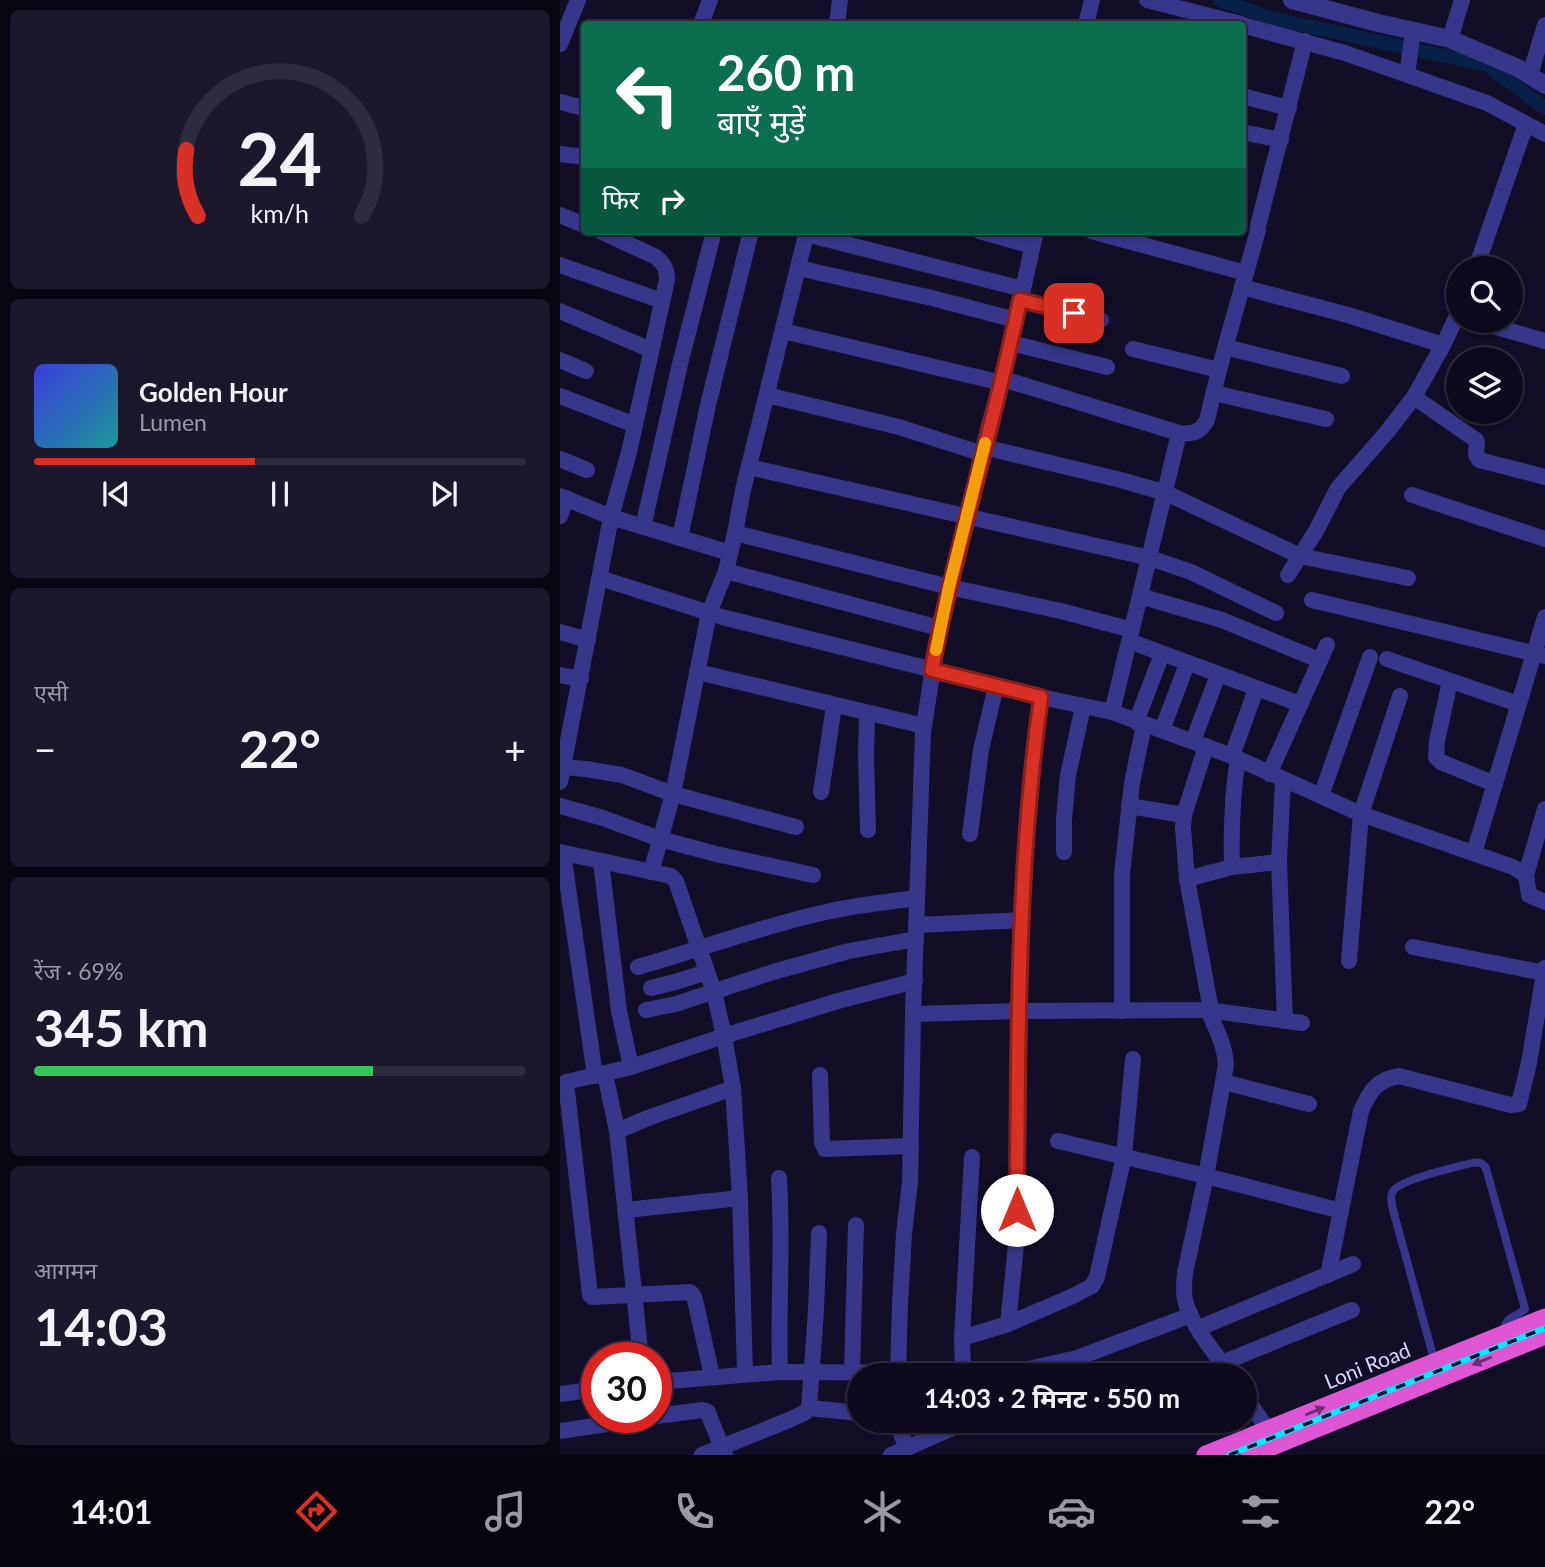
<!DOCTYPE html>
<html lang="hi">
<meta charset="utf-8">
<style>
body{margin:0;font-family:Lato,"Noto Sans Devanagari",sans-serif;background:#1c182b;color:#f1f3f6;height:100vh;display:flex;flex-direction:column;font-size:26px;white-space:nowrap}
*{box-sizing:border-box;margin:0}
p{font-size:23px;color:#9b9aa4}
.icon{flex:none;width:38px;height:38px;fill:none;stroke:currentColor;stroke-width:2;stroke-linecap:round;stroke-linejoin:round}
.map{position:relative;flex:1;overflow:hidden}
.side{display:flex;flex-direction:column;gap:10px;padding:10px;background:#080610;width:560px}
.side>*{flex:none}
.top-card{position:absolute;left:21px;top:21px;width:665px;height:214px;border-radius:7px;box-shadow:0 2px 5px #0004,0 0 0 2px #2e2b3c;background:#0b6e4f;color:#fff;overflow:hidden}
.fabs{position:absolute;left:886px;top:256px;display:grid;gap:14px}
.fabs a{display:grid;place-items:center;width:77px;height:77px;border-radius:50%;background:#0e0a1e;box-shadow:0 2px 5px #0004,0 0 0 2px #2e2b3c;font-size:35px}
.speed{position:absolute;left:21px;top:1342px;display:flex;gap:14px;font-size:35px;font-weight:700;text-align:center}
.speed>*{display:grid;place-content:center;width:91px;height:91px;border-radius:50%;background:#0e0a1e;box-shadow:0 2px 5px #0004,0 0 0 2px #2e2b3c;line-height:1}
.speed .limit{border:10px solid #d22;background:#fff;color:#111}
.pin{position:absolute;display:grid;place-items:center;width:60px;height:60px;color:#fff;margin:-30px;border-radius:14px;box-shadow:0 4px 10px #0006}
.me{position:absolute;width:77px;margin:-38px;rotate:0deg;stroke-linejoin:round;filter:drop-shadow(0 0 5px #0008)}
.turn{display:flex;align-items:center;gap:24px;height:147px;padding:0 21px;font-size:32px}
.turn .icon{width:91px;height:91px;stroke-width:2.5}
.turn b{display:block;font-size:49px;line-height:60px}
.then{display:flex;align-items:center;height:66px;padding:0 21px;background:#0003;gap:14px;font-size:26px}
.big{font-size:52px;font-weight:700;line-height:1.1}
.side .widget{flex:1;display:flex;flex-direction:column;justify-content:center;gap:10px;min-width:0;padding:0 24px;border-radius:10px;background:#1c182b}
.side .dial{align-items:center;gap:0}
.dial svg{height:182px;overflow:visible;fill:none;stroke:#2e2b3c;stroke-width:7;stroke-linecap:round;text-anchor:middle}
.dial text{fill:#f1f3f6;stroke:none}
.song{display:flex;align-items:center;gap:21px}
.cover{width:84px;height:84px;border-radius:10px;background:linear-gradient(135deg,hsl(240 70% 55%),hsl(180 70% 35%))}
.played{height:7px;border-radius:4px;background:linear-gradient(90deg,#d93025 45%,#2e2b3c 45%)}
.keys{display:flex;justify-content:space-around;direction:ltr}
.heat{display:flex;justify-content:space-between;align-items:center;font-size:38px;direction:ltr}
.charge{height:10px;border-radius:5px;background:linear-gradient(90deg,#34c759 69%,#2e2b3c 0)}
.trip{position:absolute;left:287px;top:1363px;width:410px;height:70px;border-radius:35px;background:#0e0a1e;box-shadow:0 2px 5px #0004,0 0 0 2px #2e2b3c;font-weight:700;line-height:70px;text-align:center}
.dock{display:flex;height:112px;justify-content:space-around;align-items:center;background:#06040c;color:#9b9aa4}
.dock .icon{width:49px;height:49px}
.dock .on{color:#d93025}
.dock b{font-size:32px;color:#f1f3f6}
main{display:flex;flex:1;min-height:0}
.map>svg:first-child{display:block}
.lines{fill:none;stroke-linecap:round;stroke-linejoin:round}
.canal{stroke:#072048;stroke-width:14}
.service{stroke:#37368a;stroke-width:8}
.minor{stroke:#37368a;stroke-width:16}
.tertiary{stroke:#37368a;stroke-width:18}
.trunk{stroke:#de56d4;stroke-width:19}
.rail-casing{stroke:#01ebff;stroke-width:6}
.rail{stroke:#120e28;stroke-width:3.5;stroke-dasharray:10;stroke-linecap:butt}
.oneway{fill:#6e2e75}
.route-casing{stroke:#8d1f18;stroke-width:18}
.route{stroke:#d93025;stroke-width:12}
.slow{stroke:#f59e0b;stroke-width:12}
.labels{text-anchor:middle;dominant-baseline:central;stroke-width:7;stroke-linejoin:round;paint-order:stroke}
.street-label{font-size:21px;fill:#d9d5ff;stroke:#120e28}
</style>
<main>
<section class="side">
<div class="widget dial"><svg viewBox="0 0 100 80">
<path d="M14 69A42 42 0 1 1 86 69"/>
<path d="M14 69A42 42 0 0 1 9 40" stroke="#d93025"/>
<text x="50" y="56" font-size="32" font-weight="700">24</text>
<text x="50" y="72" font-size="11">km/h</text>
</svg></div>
<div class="widget">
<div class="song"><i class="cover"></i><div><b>Golden Hour</b><p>Lumen</p></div></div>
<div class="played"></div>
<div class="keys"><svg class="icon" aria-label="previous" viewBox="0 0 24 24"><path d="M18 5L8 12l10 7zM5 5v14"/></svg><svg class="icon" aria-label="pause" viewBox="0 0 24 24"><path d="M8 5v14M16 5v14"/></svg><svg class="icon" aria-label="next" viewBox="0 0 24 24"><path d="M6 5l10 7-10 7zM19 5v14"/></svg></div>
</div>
<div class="widget"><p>एसी</p>
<div class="heat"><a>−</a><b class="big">22°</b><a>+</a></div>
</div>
<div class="widget"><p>रेंज · 69%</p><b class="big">345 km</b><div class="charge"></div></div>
<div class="widget"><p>आगमन</p><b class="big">14:03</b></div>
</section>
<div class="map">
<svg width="985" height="1455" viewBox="0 0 985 1455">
<rect width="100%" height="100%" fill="#120e28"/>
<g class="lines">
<!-- canal -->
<path class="canal" d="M660 0 710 18 927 65 985 108"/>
<!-- service -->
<path class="service" d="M875 1363 833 1210C832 1205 830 1198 832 1193 836 1180 897 1167 912 1163 919 1162 922 1162 926 1168L964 1305 965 1309C952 1321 948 1312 942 1334"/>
<!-- minor -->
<g class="minor">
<path d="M587 0 681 24"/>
<path d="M141 24 150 0"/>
<path d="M277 24 280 0"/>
<path d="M526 24 532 0"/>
<path d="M682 25 785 53 927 103 985 134"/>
<path d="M890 39 902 0"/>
<path d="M0 44 18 0"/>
<path d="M847 75 853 31"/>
<path d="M970 75 985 25"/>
<path d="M682 96 729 108"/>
<path d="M0 102 24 108"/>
<path d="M682 132 721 140"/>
<path d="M0 154 24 157"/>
<path d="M0 215 24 225"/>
<path d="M419 231 472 246"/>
<path d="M531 231 686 273"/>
<path d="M246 234 463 289"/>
<path d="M0 265 102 301"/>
<path d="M238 268 372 298 456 320"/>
<path d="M916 268 966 124"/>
<path d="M682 287 788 315 883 345"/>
<path d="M460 300 541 320"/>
<path d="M0 311 91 350"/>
<path d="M912 320 985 341"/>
<path d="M223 331 442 383"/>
<path d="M451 343 547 367"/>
<path d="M665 347 782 376"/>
<path d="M573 349 659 370"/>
<path d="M0 360 26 371"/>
<path d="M443 379 619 433C633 434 640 433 647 420L659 370 698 230V226L745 41"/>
<path d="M654 393 766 419"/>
<path d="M207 395 339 427 423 454"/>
<path d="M0 396 75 425"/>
<path d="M854 397 916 440 917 443 916 455 919 460 985 477"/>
<path d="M424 447 561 480 606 493 740 556 848 578"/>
<path d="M0 459 27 470"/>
<path d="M189 467 590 558 631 572 716 613"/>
<path d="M852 495 985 539"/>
<path d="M0 496 51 517 170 553"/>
<path d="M0 516 6 498"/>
<path d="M83 527 120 364 154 231"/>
<path d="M175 533 389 587 501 611 572 630"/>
<path d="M120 538 148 405 191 231"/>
<path d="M166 571 379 628"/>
<path d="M728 575 756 531 778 488 827 432 854 397 883 345 898 314"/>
<path d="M40 578 162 617 481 697 552 712 672 756 801 814 953 867 966 875 969 895 985 902"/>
<path d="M580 596 662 620 759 660"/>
<path d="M752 600 985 656"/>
<path d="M0 632 28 640"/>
<path d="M569 641 740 704"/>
<path d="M827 659 958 704"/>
<path d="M138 672 364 726"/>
<path d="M0 675 21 679"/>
<path d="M890 681 877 741 876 757 881 762 935 784"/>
<path d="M552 712 619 433"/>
<path d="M307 713 306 756 308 830"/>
<path d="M576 722 602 654"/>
<path d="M602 730 627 664"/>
<path d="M633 741 658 675"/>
<path d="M672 756 696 689"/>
<path d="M3 767 26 769 62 775 113 794 236 827"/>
<path d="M709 774 767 645"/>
<path d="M723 780 719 862 725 1021"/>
<path d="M0 782 51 517 69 452 107 280C107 269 104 264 96 257L40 231"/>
<path d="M261 792 274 706"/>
<path d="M761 796 810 657"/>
<path d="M0 806 43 818 100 839 156 854 253 875"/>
<path d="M569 806 624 815"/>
<path d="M410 834 421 750 436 686"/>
<path d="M0 852 111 876 116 881 154 992 164 1036 173 1088 180 1198 185 1373"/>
<path d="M504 852V819L508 775 523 707"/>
<path d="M3 853 35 1076"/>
<path d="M914 853 985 617"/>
<path d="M41 862 59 1011 71 1067"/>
<path d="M672 867C671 831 672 795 678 759"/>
<path d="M91 872 113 794 149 613 166 571 175 533 183 490 247 231"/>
<path d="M966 875 985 809"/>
<path d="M627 879 672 867 719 862"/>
<path d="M357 925 461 920"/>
<path d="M853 947 984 973"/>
<path d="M789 961 801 814 840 696"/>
<path d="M78 967C141 949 202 926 266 912 296 905 327 902 357 898"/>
<path d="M91 988 115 982 147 972"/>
<path d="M86 1010 116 1004 213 972 289 951 356 939"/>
<path d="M648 1010C656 1029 665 1045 666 1065L646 1176 625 1273C624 1282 623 1291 625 1300 632 1328 655 1352 671 1376"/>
<path d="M648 1010 742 1023"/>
<path d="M562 1011V874L572 783 584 725"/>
<path d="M353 1014 459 1011 648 1010 650 1005 627 879 623 828 624 815 646 746"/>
<path d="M45 1074 57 1131 81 1358"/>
<path d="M260 1075 262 1142 265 1149 350 1146"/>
<path d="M664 1082 749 1104"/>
<path d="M57 1131 88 1118 173 1088"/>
<path d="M498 1141 646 1176 781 1211"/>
<path d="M219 1178C223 1243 218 1307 220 1372"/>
<path d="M66 1210 180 1198"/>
<path d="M768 1275 801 1111C810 1091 816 1080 839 1076L951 1105 959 1104 969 1063 985 968"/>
<path d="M448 1324 457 1235 461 920 473 754 481 697"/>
<path d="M639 1328 793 1264"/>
<path d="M402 1338 412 1157"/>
<path d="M662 1363 792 1310"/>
<path d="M292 1372 296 1225"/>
<path d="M338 1373 340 1304 344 1234 350 1182 353 1014 363 733 379 628 430 421 443 379 476 231"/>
<path d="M403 1375 402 1338 448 1324 513 1296 532 1286 537 1277 564 1156 573 1059"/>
<path d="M152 1376 135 1300 133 1295 130 1292 32 1297 30 1295 6 1082 71 1067 164 1036 278 1001 355 981"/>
<path d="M439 1376 517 1358 631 1315"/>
<path d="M96 1382 220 1372 379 1373 405 1376"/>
<path d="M0 1394 37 1389"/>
<path d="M684 1395 708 1430"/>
<path d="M249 1408 299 1413"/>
<path d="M96 1416 143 1410 148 1412 150 1418 165 1455"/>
<path d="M336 1421 347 1448"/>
<path d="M0 1431 87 1418"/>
<path d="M142 1455 229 1420 244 1413 249 1408 256 1310 259 1233"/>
<path d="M331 1455 408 1421"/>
</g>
<!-- tertiary -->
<path class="tertiary" d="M732 0 818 23 890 39 958 68 985 85"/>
<!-- trunk -->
<g class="trunk">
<path d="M646 1455 985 1318"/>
<path d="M690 1455 985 1335"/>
</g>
<!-- rail casing -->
<g class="rail-casing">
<path id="rail" d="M669 1455 985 1328"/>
</g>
<!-- rail -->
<use href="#rail" class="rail"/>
</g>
<!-- one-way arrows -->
<defs><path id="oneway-solid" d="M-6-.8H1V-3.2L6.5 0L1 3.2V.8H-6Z" transform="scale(1.75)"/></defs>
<g class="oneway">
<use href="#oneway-solid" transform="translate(922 1361) rotate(158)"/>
<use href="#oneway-solid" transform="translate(755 1411) rotate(-22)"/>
</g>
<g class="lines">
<!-- route casing -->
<g class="route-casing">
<path id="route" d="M457 1210C458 1039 457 867 481 697L372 670C381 617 395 566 408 514 426 443 445 372 460 300L514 313"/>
</g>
<!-- route -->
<use href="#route" class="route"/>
<!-- slow -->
<path class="slow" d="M376 650 389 587 425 443"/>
</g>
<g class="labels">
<!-- street labels -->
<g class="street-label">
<text transform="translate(807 1365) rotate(-22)">Loni Road</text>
</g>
</g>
</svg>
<div class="fabs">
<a><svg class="icon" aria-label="search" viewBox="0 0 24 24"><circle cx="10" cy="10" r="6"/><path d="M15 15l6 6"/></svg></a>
<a><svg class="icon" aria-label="layers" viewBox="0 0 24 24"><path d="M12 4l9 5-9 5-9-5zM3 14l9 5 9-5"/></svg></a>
</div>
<div class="speed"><div class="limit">30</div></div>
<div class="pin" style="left:514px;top:313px;background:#d93025"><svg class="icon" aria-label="arrive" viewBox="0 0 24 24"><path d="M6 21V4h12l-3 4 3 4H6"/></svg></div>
<svg class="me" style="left:457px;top:1210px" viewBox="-20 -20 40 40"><circle r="19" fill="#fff"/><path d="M0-13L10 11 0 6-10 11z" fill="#d93025"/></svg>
<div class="trip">14:03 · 2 मिनट · 550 m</div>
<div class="top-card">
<div class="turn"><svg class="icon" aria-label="left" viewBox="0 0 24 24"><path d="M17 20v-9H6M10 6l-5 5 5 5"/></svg><div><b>260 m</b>बाएँ मुड़ें</div></div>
<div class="then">फिर<svg class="icon" aria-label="right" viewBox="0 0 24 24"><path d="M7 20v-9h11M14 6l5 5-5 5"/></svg></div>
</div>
</div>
</main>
<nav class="dock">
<b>14:01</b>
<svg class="icon on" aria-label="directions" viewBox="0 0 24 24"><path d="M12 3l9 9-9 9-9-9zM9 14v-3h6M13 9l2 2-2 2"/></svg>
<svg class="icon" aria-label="music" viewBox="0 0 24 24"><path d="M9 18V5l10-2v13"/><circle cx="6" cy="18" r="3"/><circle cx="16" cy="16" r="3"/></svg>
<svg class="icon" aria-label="phone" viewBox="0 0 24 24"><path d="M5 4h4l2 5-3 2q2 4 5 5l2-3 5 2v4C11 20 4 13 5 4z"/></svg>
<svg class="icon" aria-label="climate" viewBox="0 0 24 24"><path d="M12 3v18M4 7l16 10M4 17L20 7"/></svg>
<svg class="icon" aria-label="car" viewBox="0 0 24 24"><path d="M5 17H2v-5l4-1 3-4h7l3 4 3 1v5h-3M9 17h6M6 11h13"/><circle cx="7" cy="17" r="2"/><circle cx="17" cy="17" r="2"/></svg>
<svg class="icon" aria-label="filters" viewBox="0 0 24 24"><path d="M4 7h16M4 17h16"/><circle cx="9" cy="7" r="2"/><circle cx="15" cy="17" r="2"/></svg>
<b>22°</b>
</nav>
